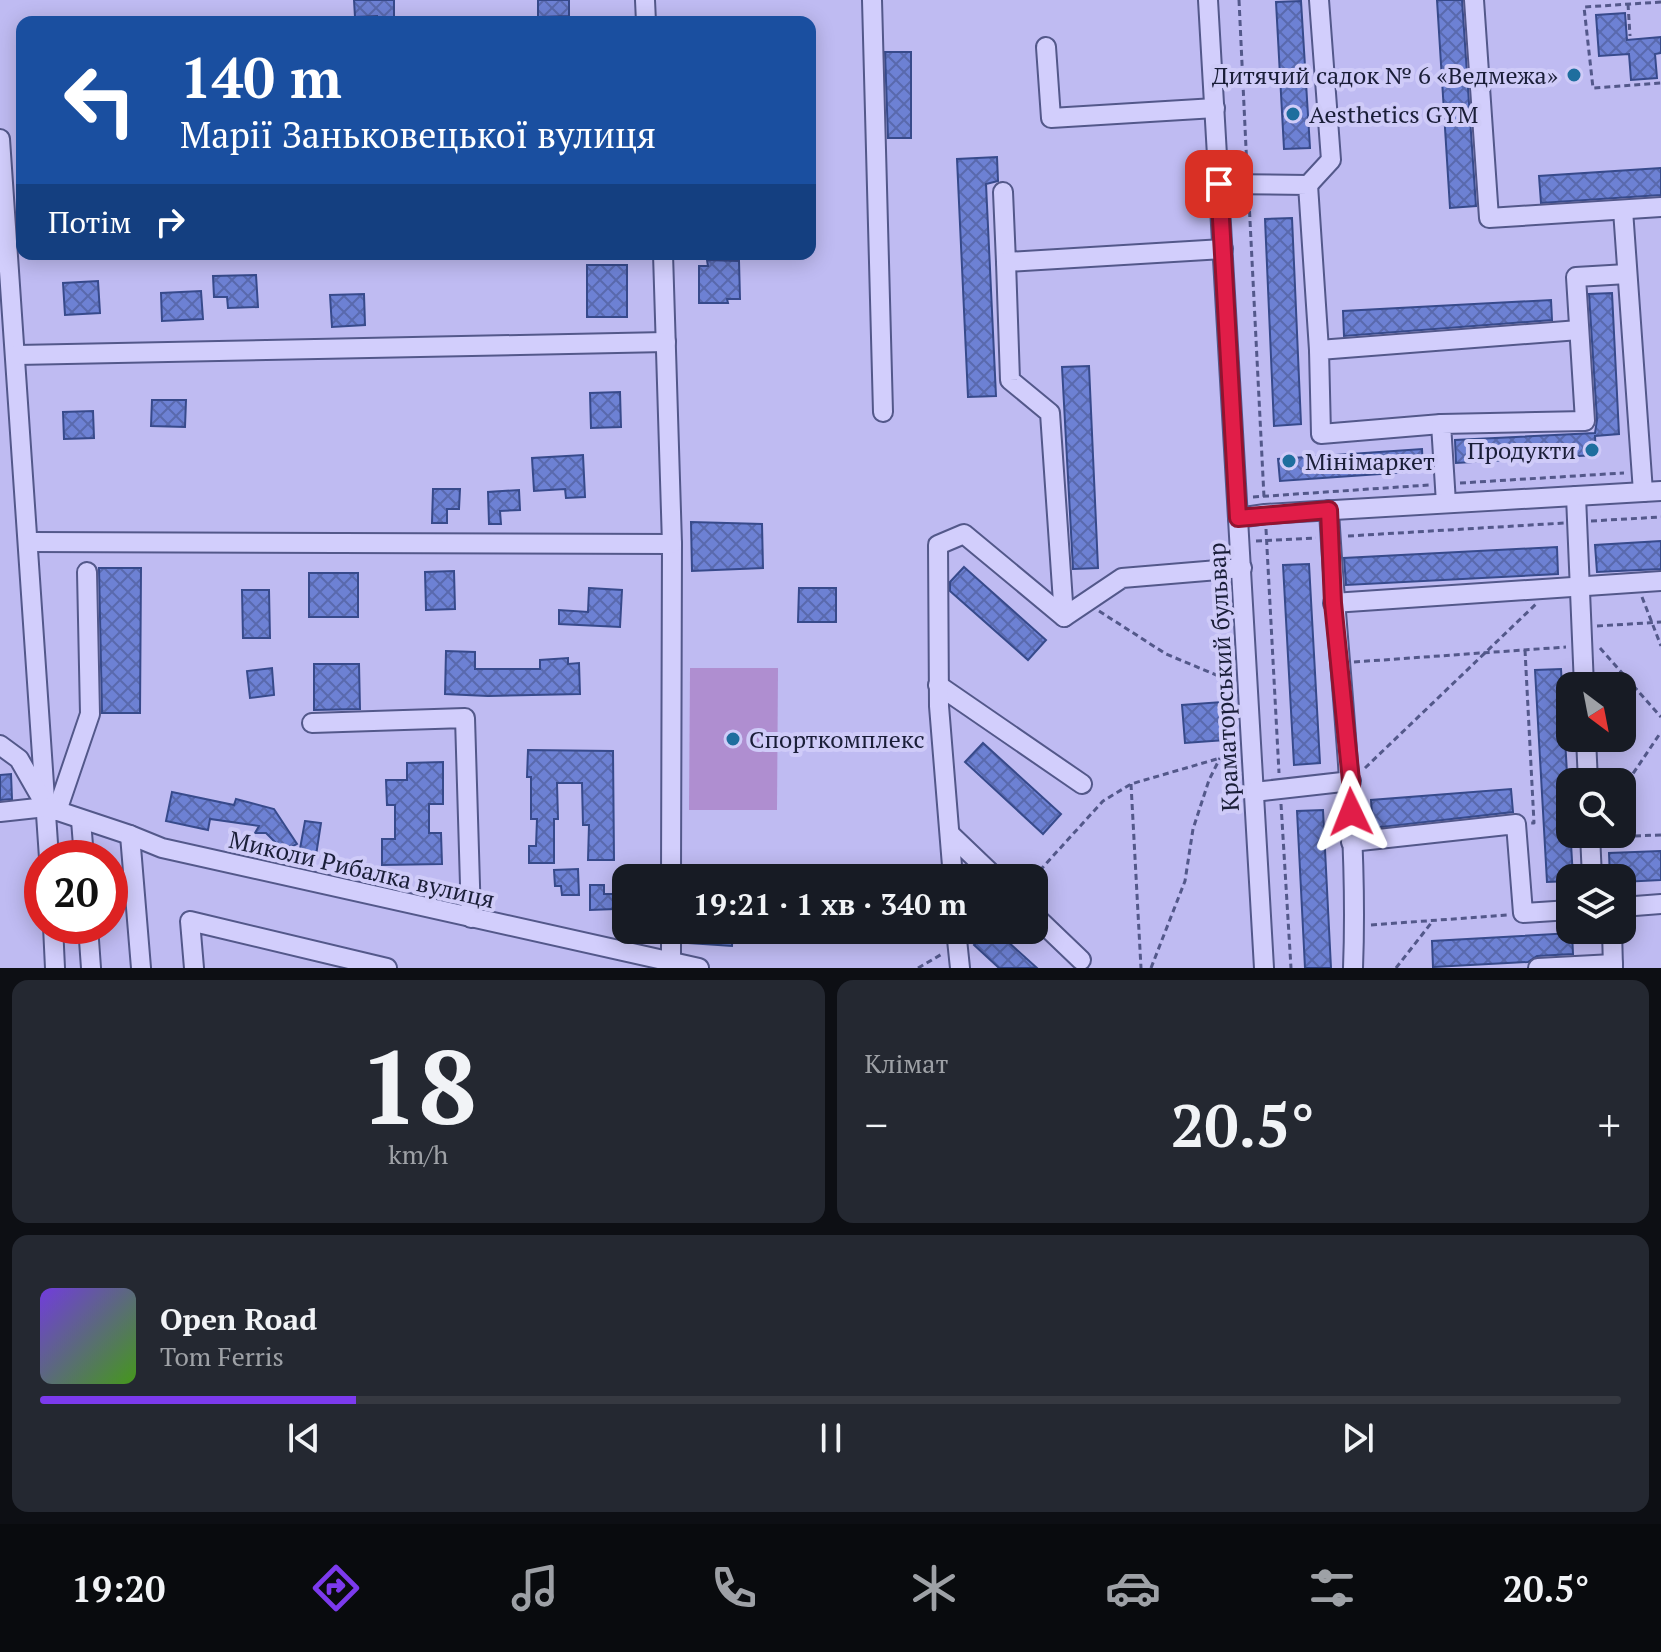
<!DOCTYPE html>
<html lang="uk">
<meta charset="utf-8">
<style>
body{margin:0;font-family:"PT Serif",serif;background:#242831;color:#f1f3f6;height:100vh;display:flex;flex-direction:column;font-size:30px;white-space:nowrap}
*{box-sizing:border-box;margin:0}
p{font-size:26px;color:#9ea1a6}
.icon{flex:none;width:44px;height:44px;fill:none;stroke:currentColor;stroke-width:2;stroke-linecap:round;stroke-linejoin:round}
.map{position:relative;height:968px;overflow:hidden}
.panel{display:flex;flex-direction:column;gap:12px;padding:12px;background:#0d0f14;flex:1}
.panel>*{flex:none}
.hud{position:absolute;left:16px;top:16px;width:800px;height:244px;border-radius:16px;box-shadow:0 4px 20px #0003;background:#1a4fa0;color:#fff;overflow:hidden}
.needle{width:52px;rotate:148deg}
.buttons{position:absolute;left:1556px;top:672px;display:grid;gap:16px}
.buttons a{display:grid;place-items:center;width:80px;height:80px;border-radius:16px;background:#171b24;box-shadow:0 4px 20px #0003;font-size:40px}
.speed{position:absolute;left:24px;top:840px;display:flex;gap:16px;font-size:40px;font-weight:700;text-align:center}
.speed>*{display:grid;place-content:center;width:104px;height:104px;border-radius:50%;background:#171b24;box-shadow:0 4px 20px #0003;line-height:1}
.speed .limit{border:12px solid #d22;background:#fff;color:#111}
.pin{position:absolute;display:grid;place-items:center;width:68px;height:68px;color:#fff;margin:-34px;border-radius:16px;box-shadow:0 4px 12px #0006}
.me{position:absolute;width:88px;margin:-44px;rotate:358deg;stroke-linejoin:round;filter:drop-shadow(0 0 6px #0008)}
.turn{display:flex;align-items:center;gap:28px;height:168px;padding:0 32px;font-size:36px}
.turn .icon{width:104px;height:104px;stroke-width:2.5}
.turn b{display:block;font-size:56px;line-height:68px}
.then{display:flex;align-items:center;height:76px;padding:0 32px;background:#0003;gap:16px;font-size:30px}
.big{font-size:60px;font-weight:700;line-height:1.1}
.panel .widget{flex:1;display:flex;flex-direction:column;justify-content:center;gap:12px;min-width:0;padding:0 28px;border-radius:16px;background:#242831}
.panel .dial{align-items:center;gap:0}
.dial b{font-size:104px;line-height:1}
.song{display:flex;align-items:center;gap:24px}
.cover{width:96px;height:96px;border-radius:12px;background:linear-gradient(135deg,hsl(260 70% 55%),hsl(100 70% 35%))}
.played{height:8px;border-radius:4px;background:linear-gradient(90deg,#7c3aed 20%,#363941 20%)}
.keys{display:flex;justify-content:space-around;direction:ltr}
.heat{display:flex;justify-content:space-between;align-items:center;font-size:44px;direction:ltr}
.panel .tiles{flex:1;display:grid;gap:12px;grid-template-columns:1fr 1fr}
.widget:last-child{grid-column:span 2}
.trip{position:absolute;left:612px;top:864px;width:436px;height:80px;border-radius:16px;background:#171b24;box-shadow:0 4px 20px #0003;font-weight:700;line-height:80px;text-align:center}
.tab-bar{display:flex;height:128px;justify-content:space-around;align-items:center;background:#090b0e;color:#9ea1a6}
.tab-bar .icon{width:56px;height:56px}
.tab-bar .selected{color:#7c3aed}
.tab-bar b{font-size:36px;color:#f1f3f6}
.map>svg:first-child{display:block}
.green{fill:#af8ed0}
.building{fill:url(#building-cross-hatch);stroke:#374a8b;stroke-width:2}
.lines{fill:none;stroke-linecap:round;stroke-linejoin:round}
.minor-casing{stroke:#53588a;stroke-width:22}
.path{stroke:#53588a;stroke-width:3;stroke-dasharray:6 4;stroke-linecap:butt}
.minor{stroke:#d2cefc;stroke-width:18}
.route-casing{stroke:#92132f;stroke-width:20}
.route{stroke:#e11d48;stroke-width:14}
.poi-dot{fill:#1e6e9e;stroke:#cfcbf8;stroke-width:3}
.labels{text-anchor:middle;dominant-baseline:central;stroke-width:8;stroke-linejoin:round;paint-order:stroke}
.poi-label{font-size:24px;fill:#1a1e38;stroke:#cfcbf8;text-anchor:start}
.street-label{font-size:24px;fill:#1a1e38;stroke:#cfcbf8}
</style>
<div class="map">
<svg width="1661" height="968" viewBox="0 0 1661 968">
<defs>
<pattern id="building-cross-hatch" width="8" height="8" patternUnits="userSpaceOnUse" patternTransform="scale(2)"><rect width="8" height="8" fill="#6d81d4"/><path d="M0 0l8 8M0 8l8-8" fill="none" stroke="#5969ad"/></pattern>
</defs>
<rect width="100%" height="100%" fill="#bfbbf2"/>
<!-- green -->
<path class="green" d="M690 668H778L777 810H689Z"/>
<!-- building -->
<g class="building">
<path d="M354 0H394V22H377V16L355 17Z"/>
<path d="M538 0H569V16L538 17Z"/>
<path d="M1437 0H1462L1476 206 1450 208Z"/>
<path d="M1301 1 1310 148 1284 149 1276 2Z"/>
<path d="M1625 13 1627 40 1661 37V53L1655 54 1657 78 1631 80 1629 54 1599 56 1596 15Z"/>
<path d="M885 52H911V138H888Z"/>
<path d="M997 157 998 181 986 184 996 396 968 397 957 159Z"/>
<path d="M1661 168V195L1541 203 1539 176Z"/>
<path d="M1292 218 1301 424 1274 426 1265 219Z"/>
<path d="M707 260 739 261 740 299H727L728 303H699V266H708Z"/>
<rect x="587" y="265" width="40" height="52"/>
<path d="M256 275 258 307 228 308 227 297H214L213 276Z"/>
<path d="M98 281 100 313 65 315 63 283Z"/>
<path d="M201 291 203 319 162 321 161 293Z"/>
<path d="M1612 293 1619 434 1595 436 1596 455 1456 463 1455 440 1595 433 1597 420 1589 294Z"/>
<path d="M364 294 365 325 332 327 330 295Z"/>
<path d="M1551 300 1552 320 1344 336 1343 311Z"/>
<path d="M1089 366 1098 568 1073 569 1062 367Z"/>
<path d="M620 392 621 427 591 428 590 393Z"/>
<path d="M152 400H186L185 427 151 426Z"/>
<path d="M93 411 94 438 64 439 63 412Z"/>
<path d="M1422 449 1423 471 1280 481 1278 459Z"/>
<path d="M583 455 585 497 566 498 565 489 534 491 532 458Z"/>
<path d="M433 489H460L459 509H447V523H432Z"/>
<path d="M519 490 520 510 500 511 501 524H489L488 492Z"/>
<path d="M691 522 762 524 763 568 692 571Z"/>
<path d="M1661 541V569L1597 572 1595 545Z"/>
<path d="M1557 547 1558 574 1346 585 1344 558Z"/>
<path d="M1309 564 1320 763 1294 765 1283 565Z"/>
<path d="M964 567 1046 640 1028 660 950 591V582Z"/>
<path d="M99 568H141L140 713H102Z"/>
<path d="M454 571 455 609 426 610 425 572Z"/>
<rect x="309" y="573" width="49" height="44"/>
<path d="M589 588 622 590 620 627 559 624V610L588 612Z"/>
<path d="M799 588H836V622H798Z"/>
<path d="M242 590H269L270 638H243Z"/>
<path d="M446 651 475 652V669H540V660L568 658V664L579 663 580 694 488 696 445 694Z"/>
<path d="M314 664H359L360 709 314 710Z"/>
<path d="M272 668 274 695 250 698 247 671Z"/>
<path d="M1561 669 1573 878 1570 881 1547 882 1535 670Z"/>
<path d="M1222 702 1225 740 1185 743 1182 705Z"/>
<path d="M983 743 1061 814 1043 834 965 762Z"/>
<path d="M528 750 613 751 614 860H588L589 825H583L582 783H557L558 819H554V863H529V846H536L537 819H531V777H527Z"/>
<path d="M443 762V804H429V833H441L442 864 382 865V839H395V805H387L386 780H407V763Z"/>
<path d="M11 774 12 799 0 800V775Z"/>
<path d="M1511 789 1513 812 1373 828 1371 800Z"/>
<path d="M172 792 234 805 236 799 274 809 297 844 284 851 266 833H255L259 826 210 819 208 830 166 821Z"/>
<path d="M1323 810 1331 968H1305L1297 811Z"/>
<path d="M305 821 321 823 315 862 298 860Z"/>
<path d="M1661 851V880L1622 882V878H1610L1609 853Z"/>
<path d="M578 869 579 895H562L561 886H555L554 870Z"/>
<path d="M590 885H604V894H615V909L590 910Z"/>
<path d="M690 930H733L732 946 689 943Z"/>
<path d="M988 930H995L1037 968H999L974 945Z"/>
<path d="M1572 933 1573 954 1537 956 1528 962 1433 967 1432 941Z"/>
</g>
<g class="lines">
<!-- minor casing -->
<g class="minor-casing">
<g id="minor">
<path d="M645 0 646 22"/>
<path d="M872 0 883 412"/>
<path d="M1208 0 1264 968"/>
<path d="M1474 0 1489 218 1661 207"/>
<path d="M1046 47 1051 118 1215 108"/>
<path d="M0 139 49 858"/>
<path d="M1219 184 1308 185 1319 350"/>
<path d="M1308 185 1331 160 1319 0"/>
<path d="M1003 192 1006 262 1223 249"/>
<path d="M1623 210 1643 492"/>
<path d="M663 254 672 544 671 878"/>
<path d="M1006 262 1010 380 1050 413 1064 617"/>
<path d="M17 355 666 342"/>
<path d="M1441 424 1321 434 1319 350 1579 330"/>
<path d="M1576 496 1584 686"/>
<path d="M1446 503 1441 424 1585 421 1576 277 1627 274"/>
<path d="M1329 510C1337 663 1359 815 1353 968"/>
<path d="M1238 518 1265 514 1661 491"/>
<path d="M29 542 672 544"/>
<path d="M1333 603 1661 581"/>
<path d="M938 685 1082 784"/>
<path d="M312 723 465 718 471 918"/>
<path d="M1586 738 1588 782"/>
<path d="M0 745 19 759 43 801"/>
<path d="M1254 792 1351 781"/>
<path d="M57 811 90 714 87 572"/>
<path d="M0 812 46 807 130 835 162 848 699 968"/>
<path d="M81 820 84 858"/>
<path d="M950 834 996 878"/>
<path d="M1590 834 1592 878"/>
<path d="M130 835 141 968"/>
<path d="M1351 842 1516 824 1523 913 1570 910"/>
<path d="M953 878 939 706 938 545 964 534 1064 617 1122 578 1242 568"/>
<path d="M1622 907 1661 904"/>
<path d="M1034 915 1081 960"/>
<path d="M53 926 55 968"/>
<path d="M88 926 91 968"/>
<path d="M956 930 960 968"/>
<path d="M1612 930 1613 968"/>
<path d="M671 961V930"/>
<path d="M194 968 190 921 387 968"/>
<path d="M1538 968 1613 964"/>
</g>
</g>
<!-- path -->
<g class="path">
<path d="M1239 0 1247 169"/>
<path d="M1661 2 1584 7 1593 88 1661 83"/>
<path d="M1628 4 1630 36"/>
<path d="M1249 201 1264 497"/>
<path d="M1460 483 1624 473"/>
<path d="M1253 497 1429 485"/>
<path d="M1591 521 1661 517"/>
<path d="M1266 529 1279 773"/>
<path d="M1348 536 1564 523"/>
<path d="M1256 541 1316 538"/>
<path d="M1642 597 1661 646"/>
<path d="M1099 611 1166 654 1233 682"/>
<path d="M1597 626 1661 622"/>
<path d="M1600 648 1661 717"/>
<path d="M1525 650 1534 823H1530"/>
<path d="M1354 662 1566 647"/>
<path d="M1365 768 1536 604"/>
<path d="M1131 784 1141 968"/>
<path d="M1622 790 1661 732"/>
<path d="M1281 804 1291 968"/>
<path d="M1605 837 1661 835"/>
<path d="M1033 878 1103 801 1131 784 1234 754"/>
<path d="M1371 925 1507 915"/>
<path d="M918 968 942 954"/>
<path d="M1151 968 1185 881 1193 829 1209 780 1220 758"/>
<path d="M1396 968 1432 922"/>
</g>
<!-- minor -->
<use href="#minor" class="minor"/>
</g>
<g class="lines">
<!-- route casing -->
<g class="route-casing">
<path id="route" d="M1219 184 1238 518 1329 510 1333 603 1351 781V812"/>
</g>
<!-- route -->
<use href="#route" class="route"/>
</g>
<!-- markers -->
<g class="poi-dot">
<circle cx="1574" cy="75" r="8"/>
<circle cx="1293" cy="114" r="8"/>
<circle cx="1592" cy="450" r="8"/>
<circle cx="1289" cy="461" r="8"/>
<circle cx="733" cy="739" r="8"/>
</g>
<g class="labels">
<!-- poi labels -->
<g class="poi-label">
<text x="1558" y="75" text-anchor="end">Дитячий садок № 6 «Ведмежа»</text>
<text x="1309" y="114">Aesthetics GYM</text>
<text x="1576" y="450" text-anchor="end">Продукти</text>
<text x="1305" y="461">Мінімаркет</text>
<text x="749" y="739">Спорткомплекс</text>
</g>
<!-- street labels -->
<g class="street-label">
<text transform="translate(1223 677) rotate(-93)">Краматорський бульвар</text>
<text transform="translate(362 869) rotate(13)">Миколи Рибалка вулиця</text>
</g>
</g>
</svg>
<div class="buttons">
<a><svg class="needle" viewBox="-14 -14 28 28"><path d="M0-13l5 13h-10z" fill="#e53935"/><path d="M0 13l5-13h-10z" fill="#9ea1a6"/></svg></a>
<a><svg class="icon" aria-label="search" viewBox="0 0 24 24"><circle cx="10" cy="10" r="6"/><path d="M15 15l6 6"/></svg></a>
<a><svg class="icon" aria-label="layers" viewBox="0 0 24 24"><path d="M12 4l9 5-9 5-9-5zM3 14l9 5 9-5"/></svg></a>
</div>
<div class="speed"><div class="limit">20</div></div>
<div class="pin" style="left:1219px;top:184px;background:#d93025"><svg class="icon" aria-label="arrive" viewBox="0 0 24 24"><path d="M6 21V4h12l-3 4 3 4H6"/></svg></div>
<svg class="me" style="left:1351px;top:812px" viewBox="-20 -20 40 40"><path d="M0-17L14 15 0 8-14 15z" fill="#e11d48" stroke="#fff" stroke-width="4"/></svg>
<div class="trip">19:21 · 1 хв · 340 m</div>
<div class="hud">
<div class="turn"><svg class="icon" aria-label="left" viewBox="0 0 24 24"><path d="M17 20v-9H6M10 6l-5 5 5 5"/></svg><div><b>140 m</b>Марії Заньковецької вулиця</div></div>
<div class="then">Потім<svg class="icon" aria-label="right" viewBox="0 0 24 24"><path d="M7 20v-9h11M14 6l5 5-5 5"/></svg></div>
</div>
</div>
<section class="panel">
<div class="tiles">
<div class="widget dial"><b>18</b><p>km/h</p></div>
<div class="widget"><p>Клімат</p>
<div class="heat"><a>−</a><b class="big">20.5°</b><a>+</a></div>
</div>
<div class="widget">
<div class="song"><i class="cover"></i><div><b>Open Road</b><p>Tom Ferris</p></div></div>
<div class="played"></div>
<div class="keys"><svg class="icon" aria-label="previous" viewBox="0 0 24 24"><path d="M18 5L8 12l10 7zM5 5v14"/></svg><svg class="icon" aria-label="pause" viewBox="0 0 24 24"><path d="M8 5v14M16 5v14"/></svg><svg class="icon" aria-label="next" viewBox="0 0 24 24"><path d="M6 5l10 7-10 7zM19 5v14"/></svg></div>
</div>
</div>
</section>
<nav class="tab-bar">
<b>19:20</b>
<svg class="icon selected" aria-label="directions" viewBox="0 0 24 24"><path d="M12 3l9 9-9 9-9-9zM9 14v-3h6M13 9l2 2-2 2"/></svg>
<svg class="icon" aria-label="music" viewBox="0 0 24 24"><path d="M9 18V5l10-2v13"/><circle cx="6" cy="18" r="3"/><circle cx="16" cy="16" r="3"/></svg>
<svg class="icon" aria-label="phone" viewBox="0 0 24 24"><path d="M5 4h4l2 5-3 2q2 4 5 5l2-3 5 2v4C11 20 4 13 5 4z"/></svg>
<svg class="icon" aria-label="climate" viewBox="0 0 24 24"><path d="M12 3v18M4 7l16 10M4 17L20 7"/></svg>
<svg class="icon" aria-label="car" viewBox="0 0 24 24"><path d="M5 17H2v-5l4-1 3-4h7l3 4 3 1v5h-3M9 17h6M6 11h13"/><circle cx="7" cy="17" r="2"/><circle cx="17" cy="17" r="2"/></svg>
<svg class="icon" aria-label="filters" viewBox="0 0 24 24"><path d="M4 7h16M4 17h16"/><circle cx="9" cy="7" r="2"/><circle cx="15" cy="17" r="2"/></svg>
<b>20.5°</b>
</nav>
